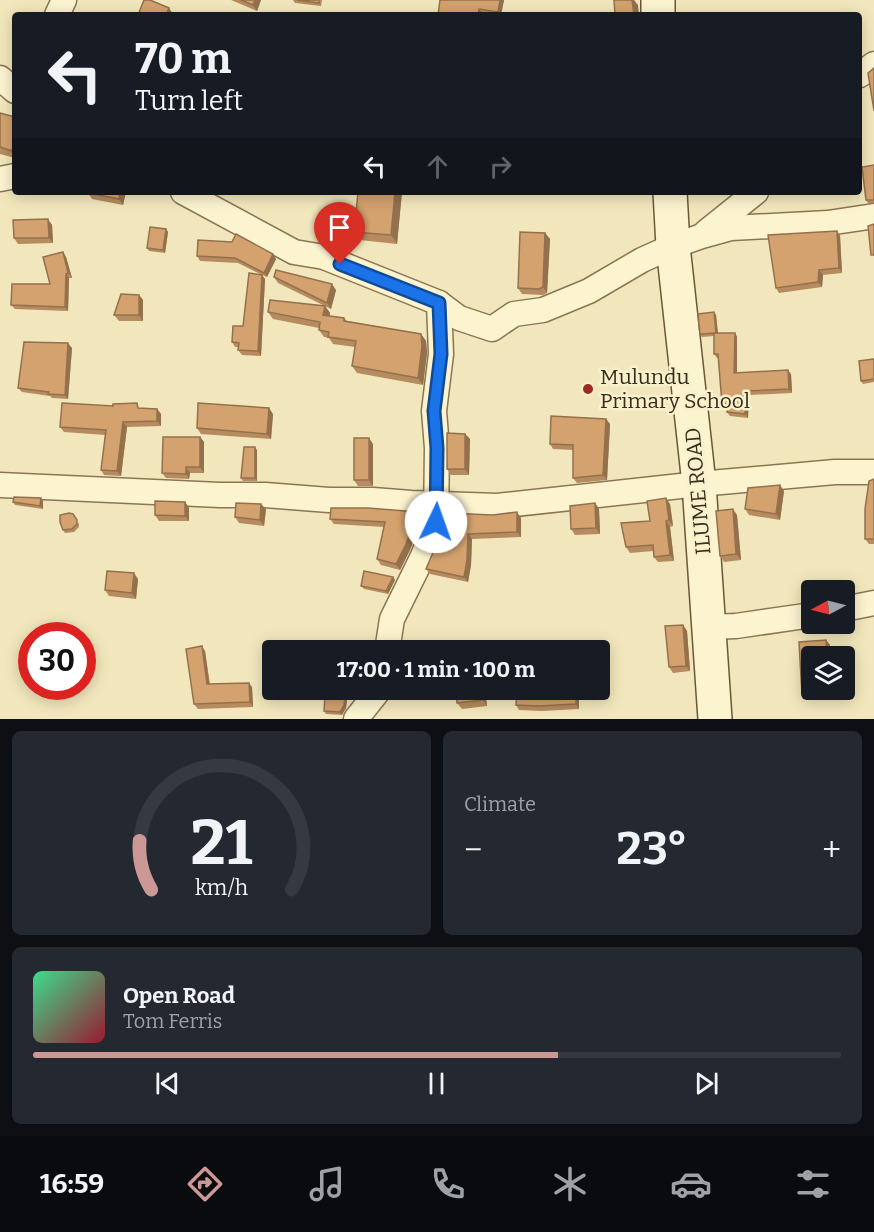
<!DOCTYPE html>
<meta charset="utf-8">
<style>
body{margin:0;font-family:Bitter,serif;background:#242831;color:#f1f3f6;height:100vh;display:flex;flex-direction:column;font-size:22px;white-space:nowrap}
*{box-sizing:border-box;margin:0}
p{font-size:20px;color:#9ea1a6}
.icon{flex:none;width:33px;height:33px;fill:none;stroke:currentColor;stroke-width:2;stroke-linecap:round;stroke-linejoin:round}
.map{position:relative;height:719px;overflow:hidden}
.sheet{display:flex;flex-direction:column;gap:12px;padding:12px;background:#0d0f14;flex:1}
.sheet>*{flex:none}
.top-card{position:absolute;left:12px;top:12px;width:850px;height:183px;border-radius:6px;box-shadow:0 3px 15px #0003;background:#171b24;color:#f1f3f6;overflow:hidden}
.needle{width:39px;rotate:263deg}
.controls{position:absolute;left:801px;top:580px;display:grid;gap:12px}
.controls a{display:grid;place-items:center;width:54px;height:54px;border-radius:6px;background:#171b24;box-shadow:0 3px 15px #0003;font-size:30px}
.speed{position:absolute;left:18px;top:622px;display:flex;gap:12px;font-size:30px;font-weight:700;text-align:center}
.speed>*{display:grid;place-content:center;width:78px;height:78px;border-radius:50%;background:#171b24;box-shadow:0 3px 15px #0003;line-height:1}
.speed .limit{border:9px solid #d22;background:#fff;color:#111}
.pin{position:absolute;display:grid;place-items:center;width:51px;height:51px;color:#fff;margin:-62px -26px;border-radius:50% 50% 50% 0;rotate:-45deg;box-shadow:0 0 6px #0007}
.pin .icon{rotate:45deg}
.me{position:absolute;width:66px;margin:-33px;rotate:3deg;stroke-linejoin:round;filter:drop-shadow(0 0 4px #0008)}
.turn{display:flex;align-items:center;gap:21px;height:126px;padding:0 24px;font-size:27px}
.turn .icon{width:78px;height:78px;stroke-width:2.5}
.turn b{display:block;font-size:42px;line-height:51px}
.lanes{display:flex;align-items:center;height:57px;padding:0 24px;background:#0003;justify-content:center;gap:30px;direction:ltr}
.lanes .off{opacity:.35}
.big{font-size:45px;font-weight:700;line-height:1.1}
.sheet .tile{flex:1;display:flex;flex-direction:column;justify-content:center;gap:9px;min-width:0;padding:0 21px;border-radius:9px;background:#242831}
.sheet .dial{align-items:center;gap:0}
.dial svg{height:156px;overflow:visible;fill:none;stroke:#363941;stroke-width:7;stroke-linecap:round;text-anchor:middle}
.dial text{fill:#f1f3f6;stroke:none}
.song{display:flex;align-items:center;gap:18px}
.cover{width:72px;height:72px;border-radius:9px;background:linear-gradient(135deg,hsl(150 70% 55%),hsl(350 70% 35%))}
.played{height:6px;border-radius:3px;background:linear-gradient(90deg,#cc9895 65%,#363941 65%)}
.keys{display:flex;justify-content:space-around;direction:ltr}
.heat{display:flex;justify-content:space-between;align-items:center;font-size:33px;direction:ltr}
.sheet .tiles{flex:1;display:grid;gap:12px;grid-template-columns:1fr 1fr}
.tile:last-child{grid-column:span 2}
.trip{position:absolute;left:262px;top:640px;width:348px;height:60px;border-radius:6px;background:#171b24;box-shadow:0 3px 15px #0003;font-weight:700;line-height:60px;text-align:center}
.menu{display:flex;height:96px;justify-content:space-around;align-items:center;background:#090b0e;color:#9ea1a6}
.menu .icon{width:42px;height:42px}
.menu .active{color:#cc9895}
.menu b{font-size:27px;color:#f1f3f6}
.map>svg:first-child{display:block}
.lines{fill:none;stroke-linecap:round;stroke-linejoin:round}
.street-casing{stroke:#8b7654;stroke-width:27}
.secondary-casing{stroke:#6c5737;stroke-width:36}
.street{stroke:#fcf3cf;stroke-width:24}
.secondary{stroke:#fcf3cf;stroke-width:33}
.wall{fill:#b68b5f}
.shaded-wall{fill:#94714d}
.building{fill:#d4a26e;stroke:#94714d;stroke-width:1.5}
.route-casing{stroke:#114b97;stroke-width:15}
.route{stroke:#1a73e8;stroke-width:10}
.poi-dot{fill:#9f291e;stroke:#f9f0cc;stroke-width:2}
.labels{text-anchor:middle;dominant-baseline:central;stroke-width:5;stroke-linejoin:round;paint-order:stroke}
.poi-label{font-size:21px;fill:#382c1a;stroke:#f9f0cc;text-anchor:start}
.street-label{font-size:21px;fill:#382c1a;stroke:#f9f0cc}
</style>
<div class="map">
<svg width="874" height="719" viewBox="0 0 874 719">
<rect width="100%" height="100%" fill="#f2e7bc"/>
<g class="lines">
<!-- street casing -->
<g class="street-casing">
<g id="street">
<path d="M57 15 64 0"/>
<path d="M860 75 874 64"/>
<path d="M0 78 15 91"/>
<path d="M0 179 15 176"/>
<path d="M183 192 294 252 324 257 439 303 459 318 492 329 514 314 543 310 589 291 642 260 673 246 702 236 731 228 828 223 874 216"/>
<path d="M706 232 756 192"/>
<path d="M0 485 220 495H265L329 500H373L411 503 497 506 699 484 835 472H874"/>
<path d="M844 609 874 603"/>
<path d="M708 627 736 626 812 615"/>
<path d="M387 651 392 619 423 556 436 522 437 448 434 411 441 354 439 303"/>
<path d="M356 719 379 690"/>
</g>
</g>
<!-- secondary casing -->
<g class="secondary-casing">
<g id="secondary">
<path d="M658 0V15"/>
<path d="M670 192 673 246 699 484 715 719"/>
</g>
</g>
<!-- street -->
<use href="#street" class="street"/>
<!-- secondary -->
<use href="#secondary" class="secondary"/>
</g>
<!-- wall -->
<g class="wall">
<path d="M231 0H261L257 11Z"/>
<path d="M293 0H322L321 6 295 3Z"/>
<path d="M440 0H504L501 15H490L482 13Z"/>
<path d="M0 113 15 117V158L0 154Z"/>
<path d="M874 165V203H868L866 200Z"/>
<path d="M126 192 123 205 92 199 88 193Z"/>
<path d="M402 192 397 244 360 240 354 232Z"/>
<path d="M52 225 53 243 18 244 14 238Z"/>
<path d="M166 229 168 232 165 253 149 251 147 248Z"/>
<path d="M837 231 840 236 842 273 823 275 822 287 779 293 776 288Z"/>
<path d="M545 233 550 239 547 293 543 295 522 294 518 288Z"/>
<path d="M63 252 66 257 72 278H69L68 311 15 309 11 305 50 284Z"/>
<path d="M273 254 276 259 267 277 262 275 265 279 261 356 242 355 238 350 239 347H235L232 342 243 326 262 275 238 263 200 261 197 256Z"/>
<path d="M274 277 336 290 331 309 278 283Z"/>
<path d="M139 295 143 300V321H119L114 315Z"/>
<path d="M325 306 330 313V316L344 318 347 321 421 334 426 341 427 353 423 385 357 373 352 366 355 347 333 344 329 338 324 337 319 330V328L273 319 268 312Z"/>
<path d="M714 312 716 315 718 333H735L737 337V373L791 374 792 393 749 395 748 418 730 416 727 412 728 408H725L722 404 718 358H717L714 354V336L702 337 700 334Z"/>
<path d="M72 348 68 399 52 398 50 396 22 392 18 388Z"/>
<path d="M874 359V382L863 384 861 381Z"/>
<path d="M141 408 157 409 161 414V426L127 427 121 476 104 475 101 470 105 435 64 432 60 427Z"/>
<path d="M273 414 271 439 201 434 197 428Z"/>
<path d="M606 419 610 424 607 480 577 483 573 478V450L553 449 550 444Z"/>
<path d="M465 434 470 439 469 475H451L447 469Z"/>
<path d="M200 437 204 442V473H190L189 479 166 478 162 473Z"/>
<path d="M373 444V486H358L354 480Z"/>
<path d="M257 450V481H243L241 478Z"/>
<path d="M874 479V544H869L865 539Z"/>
<path d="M784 491 780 520 749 515 745 509Z"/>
<path d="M43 501V509L15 505 13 502Z"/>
<path d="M185 502 189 508V521H159L155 515Z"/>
<path d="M595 503 599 509 600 534 575 535 571 529Z"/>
<path d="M670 504 673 526 670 527 674 561 658 562 654 557 653 551 630 553 626 547Z"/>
<path d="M266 509 264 526 239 523 235 517Z"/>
<path d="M737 515 741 560 724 562 720 556Z"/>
<path d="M422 518 410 550 400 570 381 565 377 559 384 527 334 524 330 519Z"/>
<path d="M521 518V537L472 539 471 565 468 582 430 574 426 569 446 522Z"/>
<path d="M79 523V527L74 532 65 533 63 530Z"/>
<path d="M393 577 395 580 388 594 364 589 361 586Z"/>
<path d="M138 579 136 599 109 596 105 590Z"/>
<path d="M683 625 687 631 690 671 673 673 669 667Z"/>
<path d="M826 640 830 645 812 690H833L834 698 806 700 802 694Z"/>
<path d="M205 651 210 684 252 687 253 707 198 709 194 704Z"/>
<path d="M485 690 487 706 462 709 457 703Z"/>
<path d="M517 690H578L579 709 542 711 519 710 516 705Z"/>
<path d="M347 700 346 708 342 715 326 714 324 711Z"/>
</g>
<!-- shaded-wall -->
<g class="shaded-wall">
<path d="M255 0H261L257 11 253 5Z"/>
<path d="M500 0H504L501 15H500L498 12Z"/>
<path d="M632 0H634L638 5 639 15H634Z"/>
<path d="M169 8 173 14V15H166Z"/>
<path d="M479 9 482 13V15H478Z"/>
<path d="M15 139V155L12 151Z"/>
<path d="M120 192H126L123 205 119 199Z"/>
<path d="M395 192H402L397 244 391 235Z"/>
<path d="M48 219 52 225 53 243 49 238Z"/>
<path d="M166 229 168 232 165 253 163 250Z"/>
<path d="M837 231 840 236 842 273 839 268Z"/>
<path d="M545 233 550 239 547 293 543 287Z"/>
<path d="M63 252 66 257 72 278 68 273Z"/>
<path d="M273 254 276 259 267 277 264 273Z"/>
<path d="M819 270 823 275 822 287 818 282Z"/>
<path d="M66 274 69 278 68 311 65 307Z"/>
<path d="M262 275 265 279 261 356 258 351Z"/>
<path d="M332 284 336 290 331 309 327 303Z"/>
<path d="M139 295 143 300V321L139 315Z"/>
<path d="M325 306 330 313 328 322 323 315Z"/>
<path d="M714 312 716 315 718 335 716 333Z"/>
<path d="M735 333 737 337V377L734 373Z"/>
<path d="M421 334 426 341 427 353 423 385 418 378Z"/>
<path d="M68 343 72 348 68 399 65 395Z"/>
<path d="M788 370 791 374 792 393 789 389Z"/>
<path d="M746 391 749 395 748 418 745 414Z"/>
<path d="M269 408 273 414 271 439 267 434Z"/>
<path d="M157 409 161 414V426L157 421Z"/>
<path d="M606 419 610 424 607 480 603 475Z"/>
<path d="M123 422 127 427 121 476 117 471Z"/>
<path d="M465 434 470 439 469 475 465 469Z"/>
<path d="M200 437 204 442V473L200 467Z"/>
<path d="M369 438 373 444V486L369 480Z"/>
<path d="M255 447 257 450V481L255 478Z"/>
<path d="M186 467 190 473 189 479 186 474Z"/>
<path d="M780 485 784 491 780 520 776 514Z"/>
<path d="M41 498 43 501V509L40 506Z"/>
<path d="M666 498 670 504 673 526 669 520Z"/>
<path d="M185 502 189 508V521L185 516Z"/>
<path d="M595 503 599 509 600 534 596 528Z"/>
<path d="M261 504 266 509 264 526 260 520Z"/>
<path d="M733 509 737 515 741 560 736 554Z"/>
<path d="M418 512 422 518 410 550 400 570 396 564Z"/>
<path d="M517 512 521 518V537L517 532Z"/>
<path d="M666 521 670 527 674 561 670 555Z"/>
<path d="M468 534 472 539 471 565 468 582 464 577Z"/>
<path d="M134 573 138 579 136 599 132 593Z"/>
<path d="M393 577 395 580 388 594 386 591Z"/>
<path d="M683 625 687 631 690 671 686 666Z"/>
<path d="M826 640 830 645 831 657H827Z"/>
<path d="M202 646 205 651 210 689 207 684Z"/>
<path d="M249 683 252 687 253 707 250 702Z"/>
<path d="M482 690H485L487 706 483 700Z"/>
<path d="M576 690 579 691V709L576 704Z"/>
<path d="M829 690H833L834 698 829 692Z"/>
<path d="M345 697 347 700 346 708 342 715 340 712Z"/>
</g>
<!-- building -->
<g class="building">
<path d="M144 0H150L169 8 166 15H138Z"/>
<path d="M241 0H255L253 5Z"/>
<path d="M297 0H319V3Z"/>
<path d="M440 0H500L498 12 479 9 478 15H438Z"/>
<path d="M614 0H632L634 15H615Z"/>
<path d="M874 68V111L868 73Z"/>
<path d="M0 113 15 117V139L12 151 0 147Z"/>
<path d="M874 165V200H866L862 167Z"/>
<path d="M88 192H120L119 199 88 193Z"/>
<path d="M358 192H395L391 235 354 232Z"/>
<path d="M48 219 49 238H14L13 220Z"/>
<path d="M874 224V255H871L868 226Z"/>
<path d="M150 227 166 229 163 250 147 248Z"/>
<path d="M837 231 839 268 819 270 818 282 776 288 768 235Z"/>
<path d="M520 232 545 233 543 287 539 289 518 288Z"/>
<path d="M236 234 273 254 264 273 235 258 197 256 198 240 232 242Z"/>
<path d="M63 252 68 273 66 274 65 307 11 305 12 284H50L43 257Z"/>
<path d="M276 270 332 284 327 303 274 277Z"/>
<path d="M249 273 262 275 258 351 238 350 239 343 232 342 233 326H243Z"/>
<path d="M121 294 139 295V315H114Z"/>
<path d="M270 300 325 306 323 315 344 318V321L421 334 422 346 418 378 352 366 356 341 328 337 329 332 319 330 320 322 268 312Z"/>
<path d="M714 312 716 333 700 334 698 314Z"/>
<path d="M714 333H735L734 373 788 370 789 389 746 391 745 414 727 412 728 404H722L718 354H714Z"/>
<path d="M24 342 68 343 65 395 48 394 49 392 18 388Z"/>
<path d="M874 359V379L861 381 859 361Z"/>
<path d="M62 403 113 406V404L137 403 138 408 157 409V421L123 422 117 471 101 470 106 430 60 427Z"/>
<path d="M198 403 269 408 267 434 197 428Z"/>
<path d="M551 416 606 419 603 475 573 478V445L550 444Z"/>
<path d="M447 433 465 434V469H447Z"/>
<path d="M163 437H200V467H186V474L162 473Z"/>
<rect x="354" y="438" width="15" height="42"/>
<path d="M244 447H255V478H241Z"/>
<path d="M874 479V539H865V509L869 481Z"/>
<path d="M780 485 776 514 745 509 748 488Z"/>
<path d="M14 497 41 498 40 506 13 502Z"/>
<path d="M666 498 669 520 666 521 670 555 654 557 653 545 626 547 621 523 650 521 647 501Z"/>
<path d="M155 501 185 502V516L155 515Z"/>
<path d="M236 503 261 504 260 520 235 517Z"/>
<path d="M595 503 596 528 571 529 570 506Z"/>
<path d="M331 508H368L418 512 406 544 396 564 377 559 385 522 330 519Z"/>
<path d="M733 509 736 554 720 556 716 511Z"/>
<path d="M517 512V532L468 534 467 559 464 577 426 569 446 522 447 513 493 515Z"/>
<path d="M69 513 73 514 77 520V524L72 529 63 530 60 522V515Z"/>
<path d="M107 571 134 573 132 593 105 590Z"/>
<path d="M364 571 393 577 386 591 361 586Z"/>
<path d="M683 625 686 666 669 667 665 626Z"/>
<path d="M826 640 827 657H812V690H829V692L802 694 799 642Z"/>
<path d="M202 646 207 684 249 683 250 702 194 704 186 649Z"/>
<path d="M456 690H482L483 700 457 703Z"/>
<path d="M517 690H576V704L538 706 516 705Z"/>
<path d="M325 695 345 697 344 705 340 712 324 711Z"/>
</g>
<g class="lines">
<!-- route casing -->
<g class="route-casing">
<path id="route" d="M340 264 439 303 441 354 434 411 437 448 436 522"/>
</g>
<!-- route -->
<use href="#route" class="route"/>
</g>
<!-- markers -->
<circle class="poi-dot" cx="588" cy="389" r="6"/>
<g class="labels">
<!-- poi labels -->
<g class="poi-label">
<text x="600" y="377">Mulundu<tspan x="600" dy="24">Primary School</tspan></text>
</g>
<!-- street labels -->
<g class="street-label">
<text transform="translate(698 491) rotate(-95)">ILUME ROAD</text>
</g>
</g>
</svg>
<div class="controls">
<a><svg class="needle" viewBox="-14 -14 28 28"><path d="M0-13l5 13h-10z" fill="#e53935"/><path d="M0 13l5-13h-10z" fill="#9ea1a6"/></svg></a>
<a><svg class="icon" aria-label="layers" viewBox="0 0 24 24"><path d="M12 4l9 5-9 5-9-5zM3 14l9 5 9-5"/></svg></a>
</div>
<div class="speed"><div class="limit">30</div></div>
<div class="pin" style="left:340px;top:264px;background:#d93025"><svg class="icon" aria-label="arrive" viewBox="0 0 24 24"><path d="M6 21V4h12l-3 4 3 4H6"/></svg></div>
<svg class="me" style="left:436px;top:522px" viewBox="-20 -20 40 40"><circle r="19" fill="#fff"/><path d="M0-13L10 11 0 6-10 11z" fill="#1a73e8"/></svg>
<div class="trip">17:00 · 1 min · 100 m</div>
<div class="top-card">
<div class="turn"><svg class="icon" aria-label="left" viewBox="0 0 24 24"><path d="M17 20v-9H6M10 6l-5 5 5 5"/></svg><div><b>70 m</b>Turn left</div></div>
<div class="lanes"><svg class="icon" aria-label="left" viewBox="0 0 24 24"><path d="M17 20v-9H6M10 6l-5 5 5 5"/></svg><svg class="icon off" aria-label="ahead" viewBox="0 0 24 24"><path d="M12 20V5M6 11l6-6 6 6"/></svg><svg class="icon off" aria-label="right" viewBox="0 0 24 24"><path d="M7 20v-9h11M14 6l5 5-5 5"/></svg></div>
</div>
</div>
<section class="sheet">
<div class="tiles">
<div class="tile dial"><svg viewBox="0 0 100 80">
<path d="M14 69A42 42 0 1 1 86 69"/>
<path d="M14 69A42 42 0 0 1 8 44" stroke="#cc9895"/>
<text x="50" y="56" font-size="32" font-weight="700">21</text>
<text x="50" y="72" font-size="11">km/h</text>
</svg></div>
<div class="tile"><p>Climate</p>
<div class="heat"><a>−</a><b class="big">23°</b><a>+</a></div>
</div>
<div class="tile">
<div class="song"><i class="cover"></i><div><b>Open Road</b><p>Tom Ferris</p></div></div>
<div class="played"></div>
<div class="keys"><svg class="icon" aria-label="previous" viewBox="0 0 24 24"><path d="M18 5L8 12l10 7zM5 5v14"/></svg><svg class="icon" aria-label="pause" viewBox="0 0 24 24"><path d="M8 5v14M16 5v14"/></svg><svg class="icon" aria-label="next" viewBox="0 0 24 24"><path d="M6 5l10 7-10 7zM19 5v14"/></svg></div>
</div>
</div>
</section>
<nav class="menu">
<b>16:59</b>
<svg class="icon active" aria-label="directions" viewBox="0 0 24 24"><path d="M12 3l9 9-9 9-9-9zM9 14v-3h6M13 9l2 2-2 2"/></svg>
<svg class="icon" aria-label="music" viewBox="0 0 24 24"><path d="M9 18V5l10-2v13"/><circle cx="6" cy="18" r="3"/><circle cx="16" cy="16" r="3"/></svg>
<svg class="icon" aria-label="phone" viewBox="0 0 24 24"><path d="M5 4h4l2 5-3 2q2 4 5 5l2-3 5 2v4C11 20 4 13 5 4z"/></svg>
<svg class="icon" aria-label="climate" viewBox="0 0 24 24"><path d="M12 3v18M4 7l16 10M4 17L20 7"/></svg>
<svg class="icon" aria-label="car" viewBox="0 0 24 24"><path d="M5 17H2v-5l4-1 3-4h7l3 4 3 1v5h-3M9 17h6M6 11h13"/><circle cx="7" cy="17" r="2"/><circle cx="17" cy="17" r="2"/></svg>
<svg class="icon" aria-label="filters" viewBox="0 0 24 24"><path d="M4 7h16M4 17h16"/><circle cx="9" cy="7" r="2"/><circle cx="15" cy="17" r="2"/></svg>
</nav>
